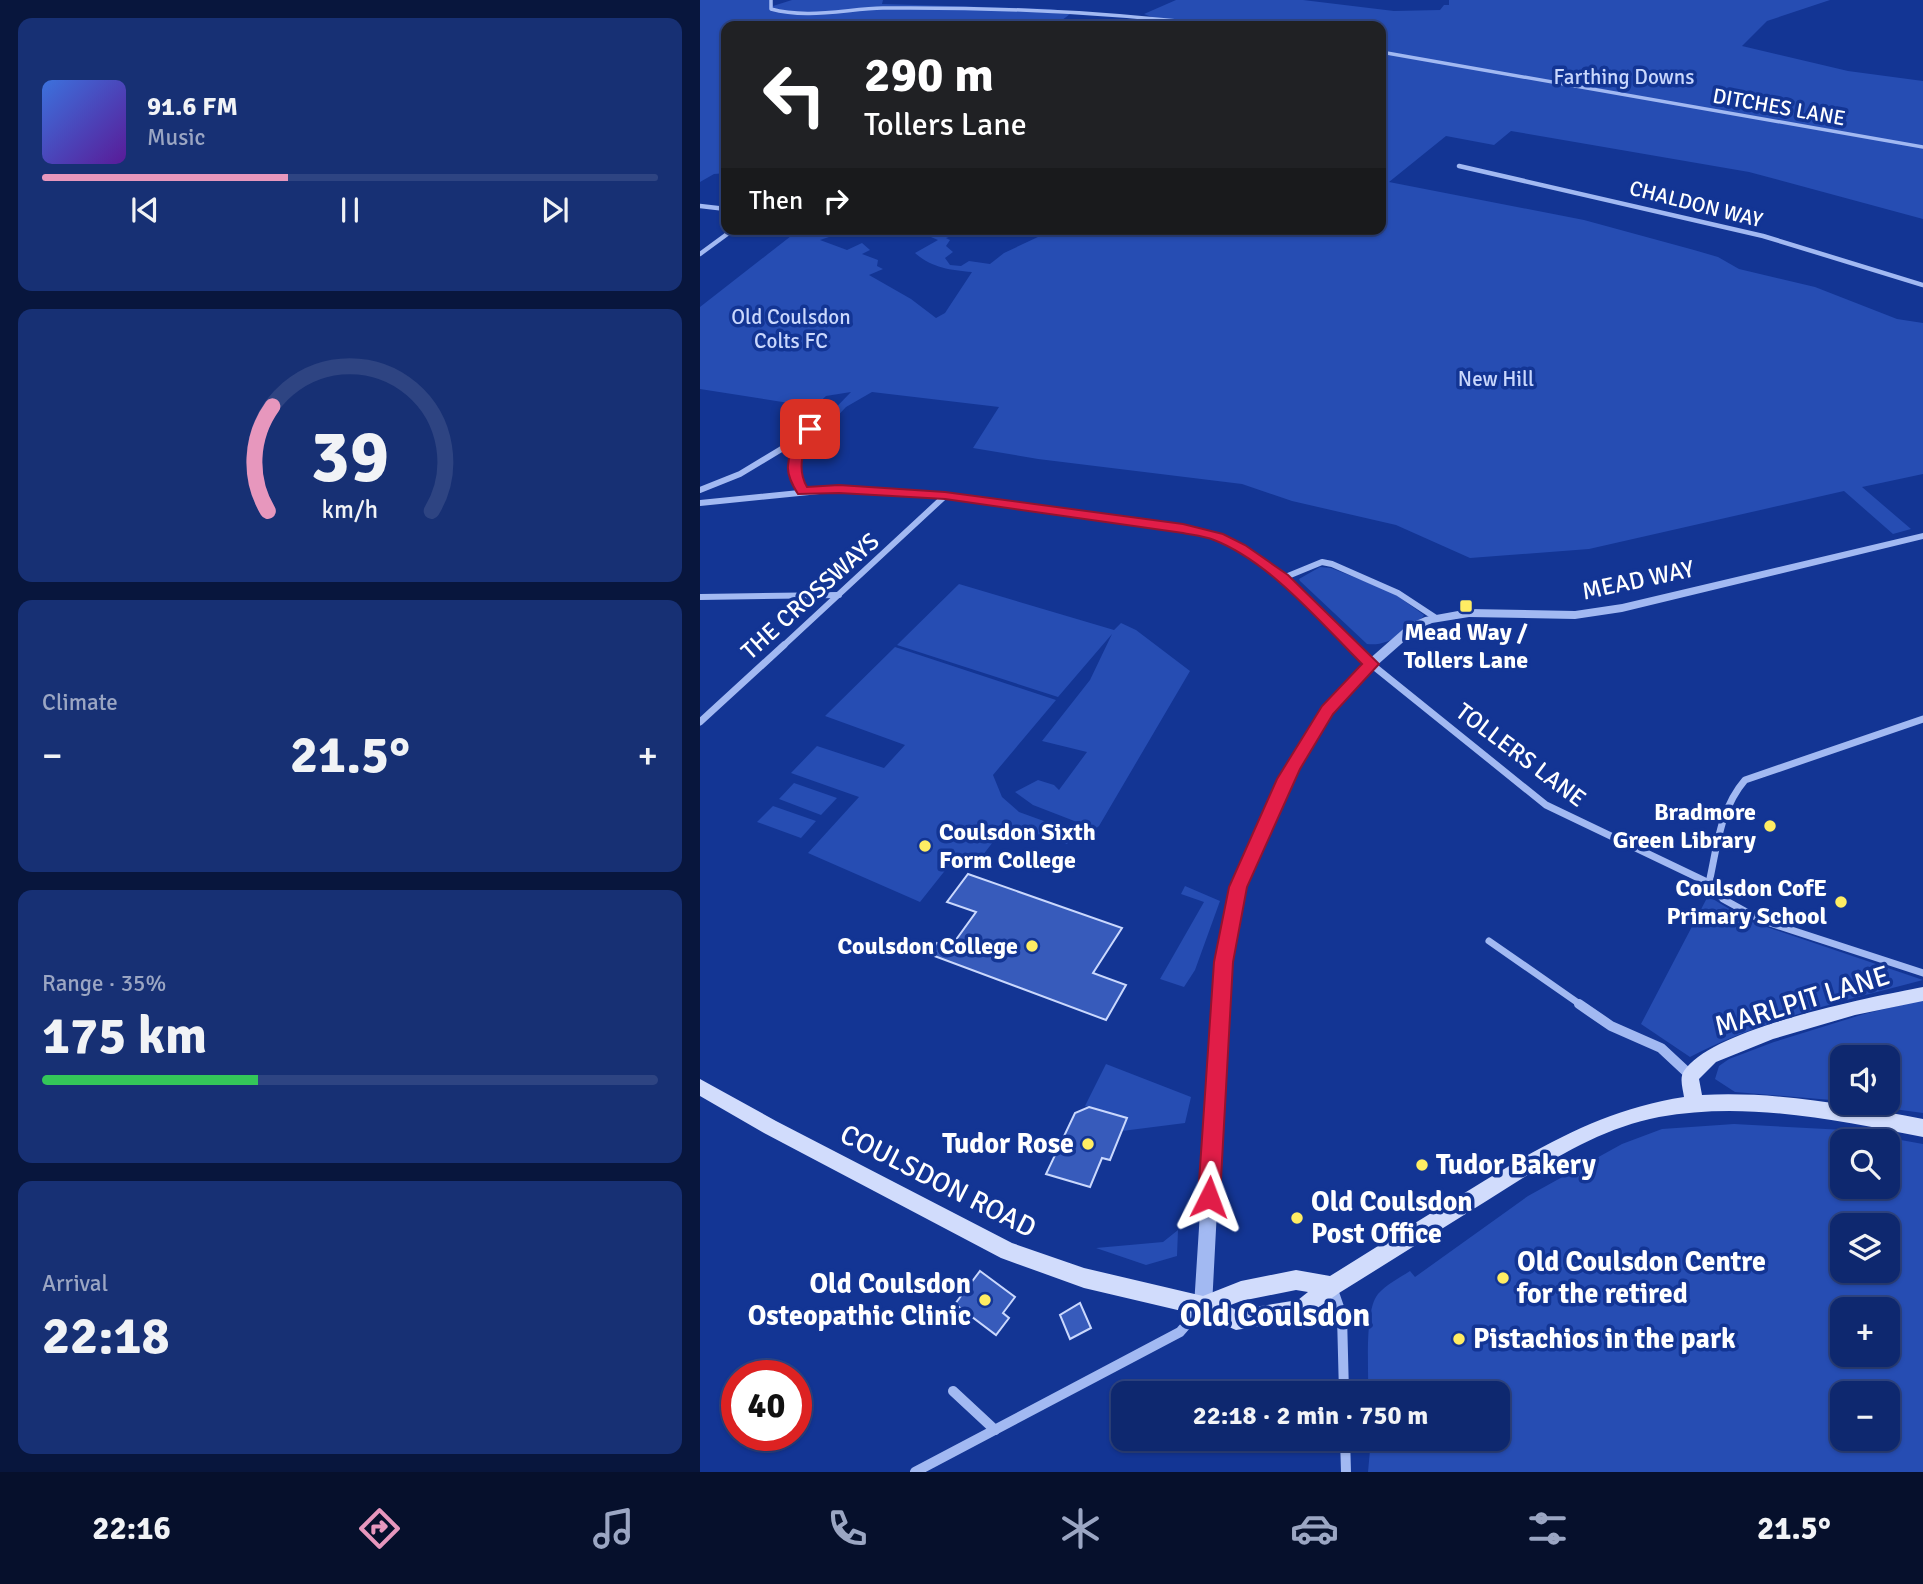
<!DOCTYPE html>
<meta charset="utf-8">
<style>
body{margin:0;font-family:Signika,sans-serif;background:#173074;color:#f1f3f6;height:100vh;display:flex;flex-direction:column;font-size:26px;white-space:nowrap}
*{box-sizing:border-box;margin:0}
p{font-size:23px;color:#9ba6c3}
.icon{flex:none;width:38px;height:38px;fill:none;stroke:currentColor;stroke-width:2;stroke-linecap:round;stroke-linejoin:round}
.map{position:relative;flex:1;overflow:hidden}
.details{display:flex;flex-direction:column;gap:18px;padding:18px;background:#08163d;width:700px}
.details>*{flex:none}
.hud{position:absolute;left:21px;top:21px;width:665px;height:214px;border-radius:14px;box-shadow:0 2px 5px #0004,0 0 0 2px #2e4482;background:#202124;color:#fff;overflow:hidden}
.fabs{position:absolute;left:1130px;top:1045px;display:grid;gap:14px}
.fabs a{display:grid;place-items:center;width:70px;height:70px;border-radius:14px;background:#0e286f;box-shadow:0 2px 5px #0004,0 0 0 2px #2e4482;font-size:35px}
.speed{position:absolute;left:21px;top:1360px;display:flex;gap:14px;font-size:35px;font-weight:700;text-align:center}
.speed>*{display:grid;place-content:center;width:91px;height:91px;border-radius:50%;background:#0e286f;box-shadow:0 2px 5px #0004,0 0 0 2px #2e4482;line-height:1}
.speed .limit{border:10px solid #d22;background:#fff;color:#111}
.pin{position:absolute;display:grid;place-items:center;width:60px;height:60px;color:#fff;margin:-30px;border-radius:14px;box-shadow:0 4px 10px #0006}
.me{position:absolute;width:77px;margin:-38px;rotate:3deg;stroke-linejoin:round;filter:drop-shadow(0 0 5px #0008)}
.turn{display:flex;align-items:center;gap:24px;height:147px;padding:0 28px;font-size:32px}
.turn .icon{width:91px;height:91px;stroke-width:2.5}
.turn b{display:block;font-size:49px;line-height:60px}
.then{display:flex;align-items:center;height:66px;padding:0 28px;background:#0003;gap:14px;font-size:26px}
.big{font-size:52px;font-weight:800;line-height:1.1}
.details .tile{flex:1;display:flex;flex-direction:column;justify-content:center;gap:10px;min-width:0;padding:0 24px;border-radius:14px;background:#173074}
.details .dial{align-items:center;gap:0}
.dial svg{height:182px;overflow:visible;fill:none;stroke:#2e4482;stroke-width:7;stroke-linecap:round;text-anchor:middle}
.dial text{fill:#f1f3f6;stroke:none}
.song{display:flex;align-items:center;gap:21px}
.cover{width:84px;height:84px;border-radius:10px;background:linear-gradient(135deg,hsl(220 70% 55%),hsl(270 70% 35%))}
.played{height:7px;border-radius:4px;background:linear-gradient(90deg,#e797bd 40%,#2e4482 40%)}
.keys{display:flex;justify-content:space-around;direction:ltr}
.heat{display:flex;justify-content:space-between;align-items:center;font-size:38px;direction:ltr}
.charge{height:10px;border-radius:5px;background:linear-gradient(90deg,#34c759 35%,#2e4482 0)}
.trip{position:absolute;left:411px;top:1381px;width:399px;height:70px;border-radius:14px;background:#0e286f;box-shadow:0 2px 5px #0004,0 0 0 2px #2e4482;font-weight:800;line-height:70px;text-align:center}
.menu{display:flex;height:112px;justify-content:space-around;align-items:center;background:#06102c;color:#9ba6c3}
.menu .icon{width:49px;height:49px}
.menu .active{color:#e797bd}
.menu b{font-size:32px;color:#f1f3f6}
main{display:flex;flex:1;min-height:0}
.map>svg:first-child{display:block}
.green{fill:#264db3;fill-rule:evenodd}
.building{fill:#375bbb;stroke:#cad8fd;stroke-width:2}
.lines{fill:none;stroke-linecap:round;stroke-linejoin:round}
.minor-far4{stroke:#a2b9f2;stroke-width:3.5}
.minor-far3{stroke:#a2b9f2;stroke-width:4.5}
.minor-far2{stroke:#a2b9f2;stroke-width:6}
.minor-far1{stroke:#a2b9f2;stroke-width:7}
.minor{stroke:#a2b9f2;stroke-width:10}
.tertiary{fill:#a2b9f2;fill-rule:evenodd}
.secondary{fill:#d1dcfc;fill-rule:evenodd}
.route{fill:#e11d48;stroke:#92132f;stroke-width:2}
.poi-dot{fill:#ffed63;stroke:#133594;stroke-width:2.5}
.labels{text-anchor:middle;dominant-baseline:central;stroke-width:7;stroke-linejoin:round;paint-order:stroke}
.far-park-label{font-size:21px;fill:#cad8fd;stroke:#133594}
.far-street-label{font-size:21px;fill:#fff;stroke:#133594}
.street-label{font-size:24px;fill:#fff;stroke:#133594}
.poi-label{font-size:24px;font-weight:bold;fill:#fff;stroke:#133594;text-anchor:end}
.near-street-label{font-size:28px;fill:#fff;stroke:#133594}
.near-poi-label{font-size:28px;font-weight:bold;fill:#fff;stroke:#133594;text-anchor:start}
.near-quarter-label{font-size:33px;font-weight:bold;fill:#fff;stroke:#133594}
</style>
<main>
<section class="details">
<div class="tile">
<div class="song"><i class="cover"></i><div><b>91.6 FM</b><p>Music</p></div></div>
<div class="played"></div>
<div class="keys"><svg class="icon" aria-label="previous" viewBox="0 0 24 24"><path d="M18 5L8 12l10 7zM5 5v14"/></svg><svg class="icon" aria-label="pause" viewBox="0 0 24 24"><path d="M8 5v14M16 5v14"/></svg><svg class="icon" aria-label="next" viewBox="0 0 24 24"><path d="M6 5l10 7-10 7zM19 5v14"/></svg></div>
</div>
<div class="tile dial"><svg viewBox="0 0 100 80">
<path d="M14 69A42 42 0 1 1 86 69"/>
<path d="M14 69A42 42 0 0 1 16 23" stroke="#e797bd"/>
<text x="50" y="56" font-size="32" font-weight="700">39</text>
<text x="50" y="72" font-size="11">km/h</text>
</svg></div>
<div class="tile"><p>Climate</p>
<div class="heat"><a>−</a><b class="big">21.5°</b><a>+</a></div>
</div>
<div class="tile"><p>Range · 35%</p><b class="big">175 km</b><div class="charge"></div></div>
<div class="tile"><p>Arrival</p><b class="big">22:18</b></div>
</section>
<div class="map">
<svg width="1223" height="1472" viewBox="0 0 1223 1472">
<rect width="100%" height="100%" fill="#133594"/>
<!-- green -->
<g class="green">
<path d="M0 0H71L73 6 92 0H183L182 4 351 9 369 12 320 11 370 14 357 24 340 26H347H26V173L14 174 0 182Z"/>
<path d="M476 0H603L694 11 740 10 744 5H749V0H1130L1067 21 1042 46 1148 71 1223 81V219L1049 172 811 131 794 145 746 136 689 182 884 220 994 250 1018 257 1039 269 1115 287 1197 319 1223 323V474L1162 487 1211 529 1193 534 1144 491 889 549 770 558 696 525 592 501 542 484 338 459 273 448 299 407 172 392 146 407 130 424H120L151 392 126 396 114 407 0 389V307L100 229H153L120 240 147 250 162 243 170 250 162 254 178 260 177 266 183 269 169 275 211 299 236 318 245 313 272 272C250 270 232 268 215 253L238 240 212 229H269L246 238 250 240 246 246 253 252 245 258 250 265 261 266 269 261 290 264 304 253 355 229H681V26L438 25 452 17 444 14Z"/>
<path d="M620 567 631 568 692 592 724 615 723 617C706 630 690 647 667 644L600 581 599 579Z"/>
<path d="M259 584 414 630 421 623 436 630 490 671 399 826 395 829 333 805 315 792 338 780 354 785 359 790 387 752 342 741 390 680 412 634 358 697 197 645Z"/>
<path d="M195 647 356 700 293 775 302 797 319 812 374 832 367 844 335 833 328 842 300 833 272 869 251 863 220 902 108 853 159 797 91 773 117 746 184 768 205 745 125 716Z"/>
<path d="M94 783 137 798 121 815 79 799Z"/>
<path d="M73 806 116 821 101 838 57 822Z"/>
<path d="M485 886 520 901 495 970 484 987 460 979 504 902 481 894Z"/>
<path d="M1008 896 1049 921 1223 980C1144 1001 1063 1019 990 1057L941 1024Z"/>
<path d="M1223 1000V1113L1150 1103 1188 1102V1057H1143V1101L1035 1092 1015 1079 1019 1066 1029 1059 1074 1042 1164 1014Z"/>
<path d="M406 1064 491 1097 485 1123 422 1131 427 1118 385 1106Z"/>
<path d="M1034 1124 1145 1130 1223 1144V1472H668L671 1439 798 1438V1393H668C669 1370 664 1311 678 1294 686 1285 699 1278 710 1271L715 1277 828 1196 922 1144 962 1129ZM1143 1141H1188V1186H1143ZM1143 1225H1188V1270H1143ZM1143 1309H1188V1354H1143ZM1143 1393H1188V1438H1143Z"/>
<path d="M478 1230 477 1256 446 1265 396 1248 463 1242Z"/>
</g>
<!-- building -->
<g class="building">
<path d="M268 874 422 928 393 973 426 985 406 1020 229 954 237 943 250 948 276 912 247 902Z"/>
<path d="M389 1107 427 1118 410 1160 402 1158 390 1187 346 1174 375 1113Z"/>
<path d="M280 1271 315 1297 303 1313 309 1318 296 1335 255 1304Z"/>
<path d="M380 1303 391 1328 370 1339 360 1315Z"/>
</g>
<g class="lines">
<!-- minor-far4 -->
<g class="minor-far4">
<path d="M71 0V9C107 19 146 9 183 8 295 7 408 12 519 26"/>
<path d="M681 52 1223 147"/>
</g>
<!-- minor-far3 -->
<g class="minor-far3">
<path d="M759 166 1063 236 1223 285"/>
<path d="M0 206 26 209"/>
<path d="M0 254 34 229"/>
</g>
<!-- minor-far2 -->
<g class="minor-far2">
<path d="M0 490 40 474 103 436"/>
<path d="M103 491C88 458 105 435 127 410"/>
<path d="M0 503 139 489 245 496 483 528C495 531 508 533 520 538 573 560 613 607 654 647"/>
<path d="M583 578 622 562 632 564 698 593 736 618"/>
<path d="M0 597 139 595"/>
<path d="M82 647 245 496"/>
</g>
<!-- minor-far1 -->
<g class="minor-far1">
<path d="M652 645 671 664 846 805 1009 883 1023 899 1061 920 1223 973"/>
<path d="M0 722 84 645"/>
<path d="M1009 883C1017 847 1020 809 1045 780L1223 719"/>
<path d="M789 941 881 1005"/>
</g>
<!-- minor -->
<g class="minor">
<path d="M879 1004 911 1026 961 1048 990 1075"/>
<path d="M632 1287 642 1316 644 1393"/>
<path d="M253 1391 295 1430"/>
<path d="M645 1438 646 1472"/>
<path d="M215 1472 480 1332 500 1309"/>
</g>
<!-- tertiary -->
<path class="tertiary" d="M1223 533V539L922 612 875 619 769 617 732 623 717 630 675 667 631 713 589 784 545 887 530 962 512 1306 509 1312 503 1315 497 1312 494 1306 516 962 531 887 577 783 623 707 667 661 709 624 725 617 769 609 875 611 922 604Z"/>
<!-- secondary -->
<path class="secondary" d="M1223 987V1001L1155 1015 1073 1039 1016 1062 999 1079 1002 1095C1076 1091 1150 1105 1223 1119V1137C1137 1120 1047 1101 959 1117 896 1129 842 1166 788 1200 738 1231 689 1262 639 1293L602 1319 536 1330 503 1316 384 1288 301 1258 64 1133 0 1096V1079L76 1121 312 1243 384 1268 503 1296 541 1281 596 1270 630 1276C677 1247 724 1217 771 1189 839 1147 904 1109 984 1097 983 1089 979 1078 984 1071 1012 1028 1171 997 1223 987ZM596 1290 608 1292 598 1300 536 1310 528 1306 541 1301Z"/>
</g>
<!-- route -->
<path class="route" d="M110 426 116 429C103 445 96 468 107 487L139 485 245 492 483 524 523 534 545 545 588 575 679 664 633 714 600 769 547 887 533 962 520 1197 517 1205 509 1208 501 1205 498 1197 514 962 529 887 577 779 622 706 662 664C620 622 570 562 514 540 504 536 493 535 483 533L245 499 139 493 98 494C93 486 87 476 88 466 89 452 97 431 110 426Z"/>
<!-- markers -->
<g class="poi-dot">
<rect x="759" y="599" width="14" height="14" rx="3.5"/>
<circle cx="1070" cy="826" r="7"/>
<circle cx="225" cy="846" r="7"/>
<circle cx="1141" cy="902" r="7"/>
<circle cx="332" cy="946" r="7"/>
<circle cx="388" cy="1144" r="7"/>
<circle cx="722" cy="1165" r="7"/>
<circle cx="597" cy="1218" r="7"/>
<circle cx="803" cy="1278" r="7"/>
<circle cx="285" cy="1300" r="7"/>
<circle cx="759" cy="1339" r="7"/>
</g>
<g class="labels">
<!-- far-park labels -->
<g class="far-park-label">
<text x="924" y="77">Farthing Downs</text>
<text x="91" y="317">Old Coulsdon<tspan x="91" dy="24">Colts FC</tspan></text>
<text x="796" y="379">New Hill</text>
</g>
<!-- far-street labels -->
<g class="far-street-label">
<text transform="translate(1079 107) rotate(10)">DITCHES LANE</text>
<text transform="translate(996 204) rotate(14)">CHALDON WAY</text>
</g>
<!-- street labels -->
<g class="street-label">
<text transform="translate(938 580) rotate(-12)">MEAD WAY</text>
<text transform="translate(110 596) rotate(-42)">THE CROSSWAYS</text>
<text transform="translate(821 755) rotate(37)">TOLLERS LANE</text>
</g>
<!-- poi labels -->
<g class="poi-label">
<text x="766" y="632" text-anchor="middle">Mead Way /<tspan x="766" dy="28">Tollers Lane</tspan></text>
<text x="1056" y="812">Bradmore<tspan x="1056" dy="28">Green Library</tspan></text>
<text x="239" y="832" text-anchor="start">Coulsdon Sixth<tspan x="239" dy="28">Form College</tspan></text>
<text x="1127" y="888">Coulsdon CofE<tspan x="1127" dy="28">Primary School</tspan></text>
<text x="318" y="946">Coulsdon College</text>
</g>
<!-- near-street labels -->
<g class="near-street-label">
<text transform="translate(1102 1001) rotate(-17)">MARLPIT LANE</text>
<text transform="translate(238 1181) rotate(27)">COULSDON ROAD</text>
</g>
<!-- near-poi labels -->
<g class="near-poi-label">
<text x="374" y="1144" text-anchor="end">Tudor Rose</text>
<text x="736" y="1165">Tudor Bakery</text>
<text x="611" y="1202">Old Coulsdon<tspan x="611" dy="32">Post Office</tspan></text>
<text x="817" y="1262">Old Coulsdon Centre<tspan x="817" dy="32">for the retired</tspan></text>
<text x="271" y="1284" text-anchor="end">Old Coulsdon<tspan x="271" dy="32">Osteopathic Clinic</tspan></text>
<text x="773" y="1339">Pistachios in the park</text>
</g>
<!-- near-quarter labels -->
<g class="near-quarter-label">
<text x="575" y="1315">Old Coulsdon</text>
</g>
</g>
</svg>
<div class="fabs">
<a><svg class="icon" aria-label="sound" viewBox="0 0 24 24"><path d="M4 9h4l5-4v14l-5-4H4zM17 9q2 3 0 6"/></svg></a>
<a><svg class="icon" aria-label="search" viewBox="0 0 24 24"><circle cx="10" cy="10" r="6"/><path d="M15 15l6 6"/></svg></a>
<a><svg class="icon" aria-label="layers" viewBox="0 0 24 24"><path d="M12 4l9 5-9 5-9-5zM3 14l9 5 9-5"/></svg></a>
<a>+</a>
<a>−</a>
</div>
<div class="speed"><div class="limit">40</div></div>
<div class="pin" style="left:110px;top:429px;background:#d93025"><svg class="icon" aria-label="arrive" viewBox="0 0 24 24"><path d="M6 21V4h12l-3 4 3 4H6"/></svg></div>
<svg class="me" style="left:509px;top:1197px" viewBox="-20 -20 40 40"><path d="M0-17L14 15 0 8-14 15z" fill="#e11d48" stroke="#fff" stroke-width="4"/></svg>
<div class="trip">22:18 · 2 min · 750 m</div>
<div class="hud">
<div class="turn"><svg class="icon" aria-label="left" viewBox="0 0 24 24"><path d="M17 20v-9H6M10 6l-5 5 5 5"/></svg><div><b>290 m</b>Tollers Lane</div></div>
<div class="then">Then<svg class="icon" aria-label="right" viewBox="0 0 24 24"><path d="M7 20v-9h11M14 6l5 5-5 5"/></svg></div>
</div>
</div>
</main>
<nav class="menu">
<b>22:16</b>
<svg class="icon active" aria-label="directions" viewBox="0 0 24 24"><path d="M12 3l9 9-9 9-9-9zM9 14v-3h6M13 9l2 2-2 2"/></svg>
<svg class="icon" aria-label="music" viewBox="0 0 24 24"><path d="M9 18V5l10-2v13"/><circle cx="6" cy="18" r="3"/><circle cx="16" cy="16" r="3"/></svg>
<svg class="icon" aria-label="phone" viewBox="0 0 24 24"><path d="M5 4h4l2 5-3 2q2 4 5 5l2-3 5 2v4C11 20 4 13 5 4z"/></svg>
<svg class="icon" aria-label="climate" viewBox="0 0 24 24"><path d="M12 3v18M4 7l16 10M4 17L20 7"/></svg>
<svg class="icon" aria-label="car" viewBox="0 0 24 24"><path d="M5 17H2v-5l4-1 3-4h7l3 4 3 1v5h-3M9 17h6M6 11h13"/><circle cx="7" cy="17" r="2"/><circle cx="17" cy="17" r="2"/></svg>
<svg class="icon" aria-label="filters" viewBox="0 0 24 24"><path d="M4 7h16M4 17h16"/><circle cx="9" cy="7" r="2"/><circle cx="15" cy="17" r="2"/></svg>
<b>21.5°</b>
</nav>
